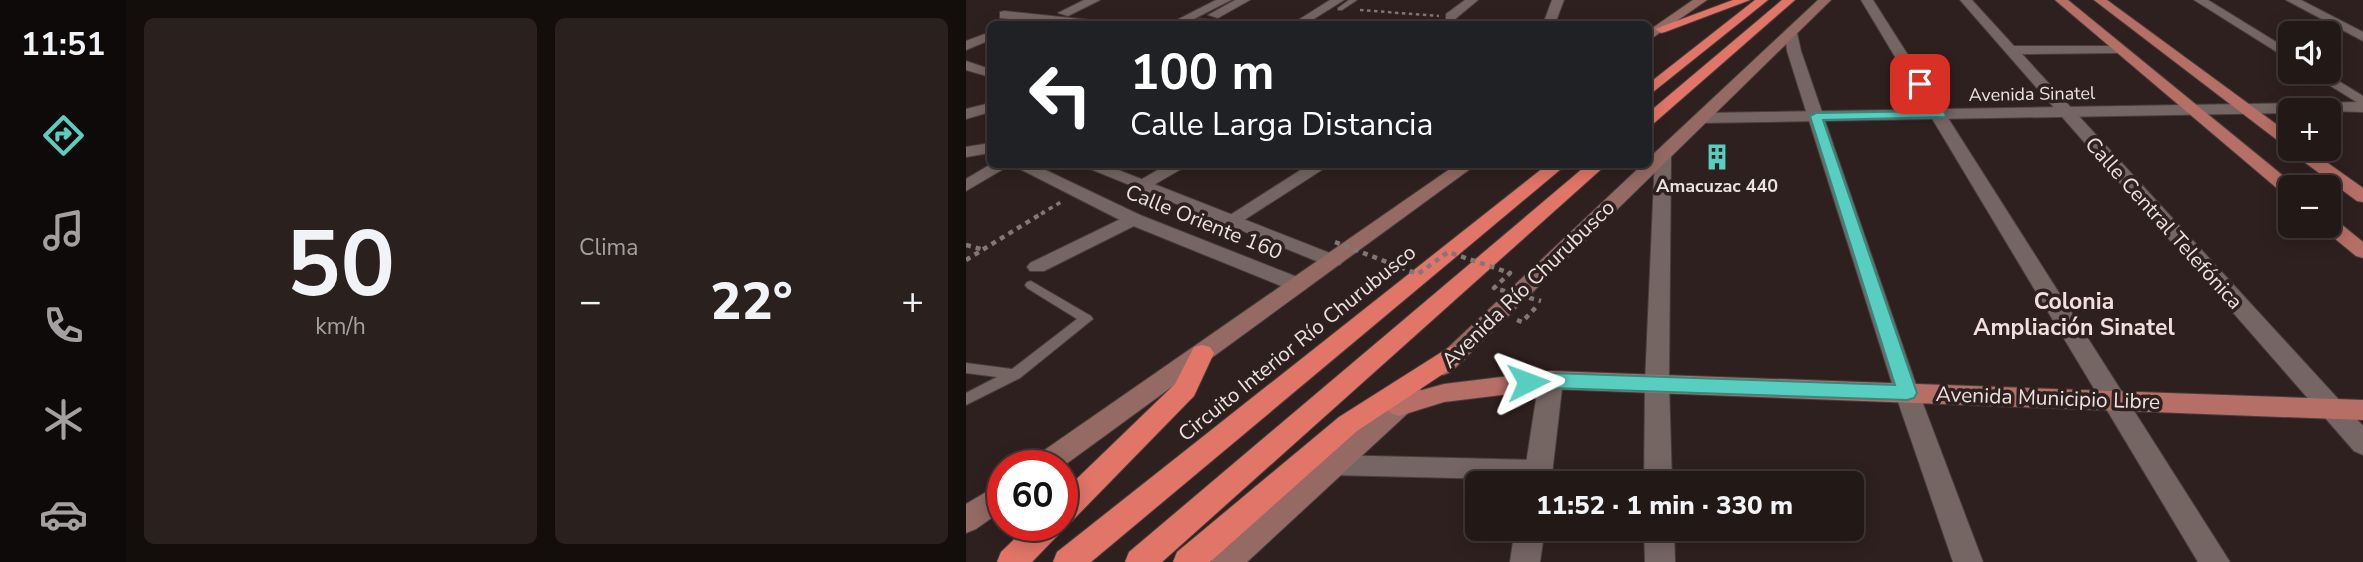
<!DOCTYPE html>
<html lang="es">
<meta charset="utf-8">
<style>
body{margin:0;font-family:"Nunito Sans",sans-serif;background:#2a211f;color:#f1f3f6;height:100vh;display:flex;flex-direction:column;font-size:26px;white-space:nowrap}
*{box-sizing:border-box;margin:0}
p{font-size:23px;color:#a2a0a1}
.icon{flex:none;width:38px;height:38px;fill:none;stroke:currentColor;stroke-width:2;stroke-linecap:round;stroke-linejoin:round}
.map{position:relative;flex:1;overflow:hidden}
.details{display:flex;flex-direction:column;gap:18px;padding:18px;background:#130d0c;width:840px}
.details>*{flex:none}
.guide{position:absolute;left:21px;top:21px;width:665px;height:147px;border-radius:10px;box-shadow:0 4px 18px #0003,0 0 0 2px #3f3735;background:#202124;color:#fff;overflow:hidden}
.tools{position:absolute;left:1312px;top:21px;display:grid;gap:14px}
.tools a{display:grid;place-items:center;width:63px;height:63px;border-radius:10px;background:#221816;box-shadow:0 4px 18px #0003,0 0 0 2px #3f3735;font-size:35px}
.speed{position:absolute;left:21px;top:450px;display:flex;gap:14px;font-size:35px;font-weight:700;text-align:center}
.speed>*{display:grid;place-content:center;width:91px;height:91px;border-radius:50%;background:#221816;box-shadow:0 4px 18px #0003,0 0 0 2px #3f3735;line-height:1}
.speed .limit{border:10px solid #d22;background:#fff;color:#111}
.pin{position:absolute;display:grid;place-items:center;width:60px;height:60px;color:#fff;margin:-30px;border-radius:14px;box-shadow:0 4px 10px #0006}
.me{position:absolute;width:77px;margin:-38px;rotate:87deg;stroke-linejoin:round;filter:drop-shadow(0 0 5px #0008)}
.turn{display:flex;align-items:center;gap:24px;height:147px;padding:0 28px;font-size:32px}
.turn .icon{width:91px;height:91px;stroke-width:2.5}
.turn b{display:block;font-size:49px;line-height:60px}
.big{font-size:52px;font-weight:800;line-height:1.1}
.details .card{flex:1;display:flex;flex-direction:column;justify-content:center;gap:10px;min-width:0;padding:0 24px;border-radius:10px;background:#2a211f}
.details .dial{align-items:center;gap:0}
.dial b{font-size:91px;line-height:1}
.heat{display:flex;justify-content:space-between;align-items:center;font-size:38px;direction:ltr}
.details .tiles{flex:1;display:grid;gap:18px;grid-template-columns:repeat(2,1fr)}
.trip{position:absolute;left:499px;top:471px;width:399px;height:70px;border-radius:10px;background:#221816;box-shadow:0 4px 18px #0003,0 0 0 2px #3f3735;font-weight:800;line-height:70px;text-align:center}
main{display:flex;flex:1;min-height:0}
.tabs{display:flex;flex-direction:column;width:126px;justify-content:space-around;align-items:center;background:#0e0a09;color:#a2a0a1}
.tabs .icon{width:49px;height:49px}
.tabs .active{color:#58cec0}
.tabs b{font-size:32px;color:#f1f3f6}
.map>svg:first-child{display:block}
.lines{fill:none;stroke-linecap:round;stroke-linejoin:round}
.service-casing{stroke:#483e3c;stroke-width:2}
.pedestrian-casing{stroke:#483e3c;stroke-width:2}
.minor-casing{stroke:#483e3c;stroke-width:2}
.tertiary-casing{stroke:#483e3c;stroke-width:2}
.secondary-casing{stroke:#483e3c;stroke-width:2}
.primary-casing{stroke:#483e3c;stroke-width:2}
.motorway-casing{stroke:#483e3c;stroke-width:2}
.path-far2{stroke:#837775;stroke-width:2.5;stroke-dasharray:3.5 3.5;stroke-linecap:butt}
.path-far1{stroke:#837775;stroke-width:3.5;stroke-dasharray:4.5 4.5;stroke-linecap:butt}
.path{stroke:#837775;stroke-width:4.5;stroke-dasharray:5 5;stroke-linecap:butt}
.service{fill:#756563;fill-rule:evenodd}
.pedestrian{fill:#756563;fill-rule:evenodd}
.minor{fill:#756563;fill-rule:evenodd}
.tertiary{fill:#756563;fill-rule:evenodd}
.secondary{fill:#956a64;fill-rule:evenodd}
.primary{fill:#b66f66;fill-rule:evenodd}
.motorway{fill:#e17568;fill-rule:evenodd}
.path-bridge{stroke:#837775;stroke-width:4.5;stroke-dasharray:5 5;stroke-linecap:butt}
.route{fill:#58cec0;stroke:#39867d;stroke-width:2}
.labels{text-anchor:middle;dominant-baseline:central;stroke-width:7;stroke-linejoin:round;paint-order:stroke}
.far-street-label{font-size:18px;fill:#eae1df;stroke:#2e201e}
.far-poi-label{font-size:18px;font-weight:bold;fill:#eae1df;stroke:#2e201e}
.street-label{font-size:21px;fill:#eae1df;stroke:#2e201e}
.neighbourhood-label{font-size:23px;font-weight:bold;fill:#f2dfdc;stroke:#2e201e}
</style>
<main>
<nav class="tabs">
<b>11:51</b>
<svg class="icon active" aria-label="directions" viewBox="0 0 24 24"><path d="M12 3l9 9-9 9-9-9zM9 14v-3h6M13 9l2 2-2 2"/></svg>
<svg class="icon" aria-label="music" viewBox="0 0 24 24"><path d="M9 18V5l10-2v13"/><circle cx="6" cy="18" r="3"/><circle cx="16" cy="16" r="3"/></svg>
<svg class="icon" aria-label="phone" viewBox="0 0 24 24"><path d="M5 4h4l2 5-3 2q2 4 5 5l2-3 5 2v4C11 20 4 13 5 4z"/></svg>
<svg class="icon" aria-label="climate" viewBox="0 0 24 24"><path d="M12 3v18M4 7l16 10M4 17L20 7"/></svg>
<svg class="icon" aria-label="car" viewBox="0 0 24 24"><path d="M5 17H2v-5l4-1 3-4h7l3 4 3 1v5h-3M9 17h6M6 11h13"/><circle cx="7" cy="17" r="2"/><circle cx="17" cy="17" r="2"/></svg>
</nav>
<section class="details">
<div class="tiles">
<div class="card dial"><b>50</b><p>km/h</p></div>
<div class="card"><p>Clima</p>
<div class="heat"><a>−</a><b class="big">22°</b><a>+</a></div>
</div>
</div>
</section>
<div class="map">
<svg width="1397" height="562" viewBox="0 0 1397 562">
<rect width="100%" height="100%" fill="#2e201e"/>
<g class="lines">
<!-- service casing -->
<g class="service-casing">
<g id="service">
<path d="M383 0H391L376 10H372V8Z"/>
<path d="M65 281 125 316 127 319 54 378 0 405V393L31 377 0 373V363L46 369 111 319 61 288 59 285 61 282Z"/>
</g>
</g>
<!-- pedestrian casing -->
<g class="pedestrian-casing">
<path id="pedestrian" d="M365 455 573 460 582 463 586 470 582 477 573 480 365 475 356 472 353 465 356 458Z"/>
</g>
<!-- minor casing -->
<g class="minor-casing">
<g id="minor">
<path d="M118 0H134L102 16 92 13Z"/>
<path d="M364 0H378L340 24H326Z"/>
<path d="M499 0H512L488 20H480V14Z"/>
<path d="M586 0H598L589 24H577Z"/>
<path d="M895 0H907L1264 562H1232Z"/>
<path d="M994 0H1006L1048 46H1157L1159 49 1152 53 1056 54 1397 426V455L1388 451Z"/>
<path d="M1228 0H1242L1325 51V61Z"/>
<path d="M1320 0H1335L1397 32V41Z"/>
<path d="M38 11 124 20 130 24H94L34 18V12Z"/>
<path d="M234 19 251 20 257 24H229L230 20Z"/>
<path d="M825 29 831 33 835 51 953 393 1017 562H987L929 393 821 51 819 33Z"/>
<path d="M24 32V40L0 50V41Z"/>
<path d="M0 61 24 69V77L0 70Z"/>
<path d="M1342 72H1358L1397 96V106Z"/>
<path d="M697 151 705 156 703 383 706 483H678L679 383 689 156Z"/>
<path d="M25 164H46L0 191V179Z"/>
<path d="M202 164H224L179 190 173 191 164 186Z"/>
<path d="M344 164H365L269 226 262 228 253 222Z"/>
<path d="M167 213 174 215 176 219 174 223 78 271H64L61 267 64 263Z"/>
<path d="M585 371 594 374 597 380 585 483H557L573 380 576 374Z"/>
<path d="M549 528H579L574 562H544Z"/>
<path d="M678 528H708L709 562H679Z"/>
</g>
</g>
<!-- tertiary casing -->
<g class="tertiary-casing">
<g id="tertiary">
<path d="M250 0H265L218 24H203Z"/>
<path d="M269 0H284L252 18 242 15Z"/>
<path d="M1397 102V112L1325 110V113L736 123 728 118 736 113Z"/>
<path d="M24 103V112L0 119V109Z"/>
<path d="M24 143V153L0 157V147Z"/>
<path d="M44 164H67L174 215 339 280 343 285 339 290H325L160 223Z"/>
<path d="M112 164H137L374 257 377 261 374 265H360Z"/>
</g>
</g>
<!-- secondary casing -->
<g class="secondary-casing">
<g id="secondary">
<path d="M727 0H741L682 41V31Z"/>
<path d="M852 0H865L485 372 477 375 469 372 465 366 469 360 677 164H682V159Z"/>
<path d="M491 164H511L96 467 64 466 67 458Z"/>
<path d="M445 386 454 388 457 395 454 402 281 562H245L249 552 436 388Z"/>
<path d="M37 482V510L10 529 0 533V504Z"/>
</g>
</g>
<!-- primary casing -->
<g class="primary-casing">
<g id="primary">
<path d="M1089 0H1102L1331 187H1325V196L1319 195Z"/>
<path d="M1128 0H1141L1325 135V149H1342L1397 188V202L1391 201 1326 153 1324 149 1325 148 1319 146Z"/>
<path d="M1363 218 1370 220 1397 242V258L1390 256 1356 228 1355 226H1363Z"/>
<path d="M585 371 1397 400V420L585 389 478 402 433 416 424 413 420 406 424 399 478 384Z"/>
</g>
</g>
<!-- motorway casing -->
<g class="motorway-casing">
<g id="motorway">
<path d="M767 0H784L699 32 695 33 689 29Z"/>
<path d="M789 0H802L682 96V84Z"/>
<path d="M816 0H829L687 124 682 126V113Z"/>
<path d="M582 164H601L125 562H87L91 552Z"/>
<path d="M622 164H641L196 562H159L163 552Z"/>
<path d="M236 345 244 347 248 353 228 396 106 521 97 524 93 534 66 562H31L35 552 63 525H96V493L209 384 228 347Z"/>
<path d="M490 346 498 348 502 354 498 360 391 431 244 562H207L211 552 373 417 482 348Z"/>
</g>
</g>
<!-- path-far2 -->
<path class="path-far2" d="M394 10 473 16"/>
<!-- path-far1 -->
<path class="path-far1" d="M75 214 95 202"/>
<!-- path -->
<g class="path">
<path d="M0 245 15 249"/>
<path d="M0 260 78 212"/>
<path d="M551 320 556 322 572 305"/>
</g>
<!-- service -->
<use href="#service" class="service"/>
<!-- pedestrian -->
<use href="#pedestrian" class="pedestrian"/>
<!-- minor -->
<use href="#minor" class="minor"/>
<!-- tertiary -->
<use href="#tertiary" class="tertiary"/>
<!-- secondary -->
<use href="#secondary" class="secondary"/>
<!-- primary -->
<use href="#primary" class="primary"/>
<!-- motorway -->
<use href="#motorway" class="motorway"/>
<!-- path-bridge -->
<path class="path-bridge" d="M369 242 452 274 482 252 544 273 528 288 575 301"/>
</g>
<!-- route -->
<path class="route" d="M954 81 958 82 980 115 979 117 857 120 951 393 948 398 941 400 556 387 553 382 556 377 585 373 929 385 844 116 850 113 966 111 949 84Z"/>
<!-- icons -->
<defs>
<g id="building-bare" transform="scale(2.1)"><path d="M-4-6H4V6H1V3H-1V6H-4ZM-2.5-4.3h1.7v1.8h-1.7ZM.8-4.3h1.7v1.8H.8ZM-2.5-1h1.7V.8h-1.7ZM.8-1h1.7V.8H.8Z" fill="#58cec0" stroke="#2e201e" stroke-width="2.5" paint-order="stroke"/></g>
</defs>
<g fill-rule="evenodd">
<use href="#building-bare" x="751" y="157"/>
</g>
<g class="labels">
<!-- far-street labels -->
<g class="far-street-label">
<text transform="translate(1066 94) rotate(-1)">Avenida Sinatel</text>
</g>
<!-- far-poi labels -->
<g class="far-poi-label">
<text x="751" y="186">Amacuzac 440</text>
</g>
<!-- street labels -->
<g class="street-label">
<text transform="translate(238 222) rotate(22)">Calle Oriente 160</text>
<text transform="translate(1198 223) rotate(48)">Calle Central Telefónica</text>
<text transform="translate(562 284) rotate(-44)">Avenida Río Churubusco</text>
<text transform="translate(331 343) rotate(-39)">Circuito Interior Río Churubusco</text>
<text transform="translate(1082 398) rotate(2)">Avenida Municipio Libre</text>
</g>
<!-- neighbourhood labels -->
<g class="neighbourhood-label">
<text x="1108" y="301">Colonia<tspan x="1108" dy="26">Ampliación Sinatel</tspan></text>
</g>
</g>
</svg>
<div class="tools">
<a><svg class="icon" aria-label="sound" viewBox="0 0 24 24"><path d="M4 9h4l5-4v14l-5-4H4zM17 9q2 3 0 6"/></svg></a>
<a>+</a>
<a>−</a>
</div>
<div class="speed"><div class="limit">60</div></div>
<div class="pin" style="left:954px;top:84px;background:#d93025"><svg class="icon" aria-label="arrive" viewBox="0 0 24 24"><path d="M6 21V4h12l-3 4 3 4H6"/></svg></div>
<svg class="me" style="left:562px;top:382px" viewBox="-20 -20 40 40"><path d="M0-17L14 15 0 8-14 15z" fill="#58cec0" stroke="#fff" stroke-width="4"/></svg>
<div class="trip">11:52 · 1 min · 330 m</div>
<div class="guide">
<div class="turn"><svg class="icon" aria-label="left" viewBox="0 0 24 24"><path d="M17 20v-9H6M10 6l-5 5 5 5"/></svg><div><b>100 m</b>Calle Larga Distancia</div></div>
</div>
</div>
</main>
